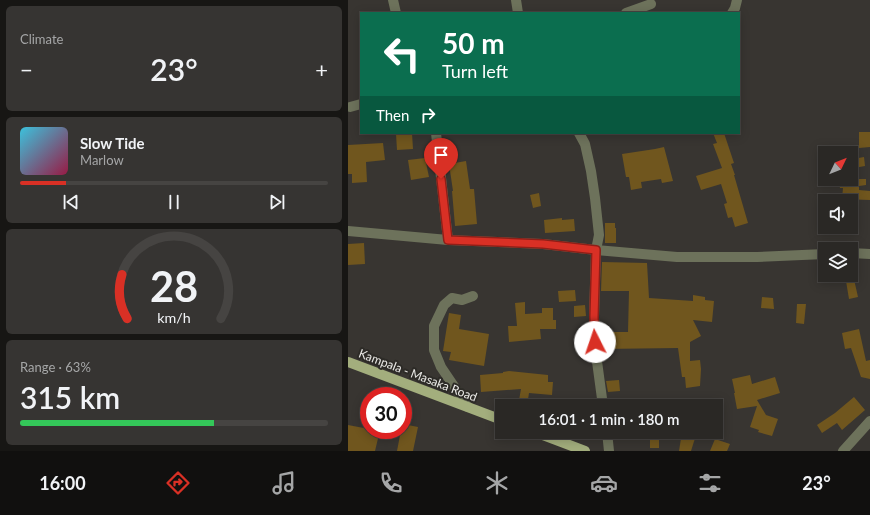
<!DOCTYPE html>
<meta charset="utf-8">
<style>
body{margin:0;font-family:Lato,sans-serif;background:#363432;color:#f1f3f6;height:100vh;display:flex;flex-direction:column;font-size:15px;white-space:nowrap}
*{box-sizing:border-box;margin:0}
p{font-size:13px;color:#a5a6a7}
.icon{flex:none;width:22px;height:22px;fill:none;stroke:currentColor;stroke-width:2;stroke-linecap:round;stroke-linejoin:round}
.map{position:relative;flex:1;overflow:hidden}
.drawer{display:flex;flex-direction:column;gap:6px;padding:6px;background:#171614;width:348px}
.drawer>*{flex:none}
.banner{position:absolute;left:12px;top:12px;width:380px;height:122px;border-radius:0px;box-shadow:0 2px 10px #0003,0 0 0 1px #464442;background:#0b6e4f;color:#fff;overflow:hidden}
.needle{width:26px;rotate:47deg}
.fabs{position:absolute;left:470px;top:146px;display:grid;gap:8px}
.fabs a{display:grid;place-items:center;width:40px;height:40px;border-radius:0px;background:#2a2825;box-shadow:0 2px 10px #0003,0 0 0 1px #464442;font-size:20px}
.speed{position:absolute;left:12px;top:387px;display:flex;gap:8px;font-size:20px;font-weight:700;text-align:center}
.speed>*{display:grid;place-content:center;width:52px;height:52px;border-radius:50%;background:#2a2825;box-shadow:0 2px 10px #0003,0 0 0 1px #464442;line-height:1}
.speed .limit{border:6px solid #d22;background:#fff;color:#111}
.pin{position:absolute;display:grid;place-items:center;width:34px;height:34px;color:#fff;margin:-41px -17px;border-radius:50% 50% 50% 0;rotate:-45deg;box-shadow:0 0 4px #0007}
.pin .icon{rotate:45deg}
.me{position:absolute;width:44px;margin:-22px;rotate:356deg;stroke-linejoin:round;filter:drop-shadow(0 0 3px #0008)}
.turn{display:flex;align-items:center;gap:14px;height:84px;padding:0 16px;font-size:18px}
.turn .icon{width:52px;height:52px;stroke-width:2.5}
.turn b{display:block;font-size:28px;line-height:34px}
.then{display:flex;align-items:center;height:38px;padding:0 16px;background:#0003;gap:8px;font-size:15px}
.big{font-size:30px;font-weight:600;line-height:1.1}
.drawer .widget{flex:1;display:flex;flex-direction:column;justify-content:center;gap:6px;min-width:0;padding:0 14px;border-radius:6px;background:#363432}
.drawer .dial{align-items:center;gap:0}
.dial svg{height:104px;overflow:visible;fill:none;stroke:#464442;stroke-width:7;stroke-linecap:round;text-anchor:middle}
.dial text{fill:#f1f3f6;stroke:none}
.song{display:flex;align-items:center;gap:12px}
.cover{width:48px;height:48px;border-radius:6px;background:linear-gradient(135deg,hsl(190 70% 55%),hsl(340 70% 35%))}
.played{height:4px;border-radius:2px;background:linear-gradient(90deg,#d93025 15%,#464442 15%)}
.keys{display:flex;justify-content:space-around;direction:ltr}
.heat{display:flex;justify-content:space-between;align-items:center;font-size:22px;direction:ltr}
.charge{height:6px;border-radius:3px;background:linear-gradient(90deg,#34c759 63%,#464442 0)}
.trip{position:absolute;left:147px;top:399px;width:228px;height:40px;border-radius:0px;background:#2a2825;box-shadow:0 2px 10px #0003,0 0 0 1px #464442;font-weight:600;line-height:40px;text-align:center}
.menu{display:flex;height:64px;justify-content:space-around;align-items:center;background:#11100f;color:#a5a6a7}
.menu .icon{width:28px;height:28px}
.menu .on{color:#d93025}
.menu b{font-size:18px;color:#f1f3f6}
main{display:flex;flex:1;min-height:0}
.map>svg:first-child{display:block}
.building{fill:#70561e}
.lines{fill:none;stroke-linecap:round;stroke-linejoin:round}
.street{stroke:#6d725b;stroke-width:10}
.primary{stroke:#a3ae7d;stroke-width:10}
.route-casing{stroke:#8d1f18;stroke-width:10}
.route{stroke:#d93025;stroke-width:7}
.labels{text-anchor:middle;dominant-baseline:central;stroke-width:4;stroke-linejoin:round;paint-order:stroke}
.street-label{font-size:12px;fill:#ecebe8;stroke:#2d2b27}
</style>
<main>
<section class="drawer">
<div class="widget"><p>Climate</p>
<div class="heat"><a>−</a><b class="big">23°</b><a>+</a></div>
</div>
<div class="widget">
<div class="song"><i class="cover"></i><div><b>Slow Tide</b><p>Marlow</p></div></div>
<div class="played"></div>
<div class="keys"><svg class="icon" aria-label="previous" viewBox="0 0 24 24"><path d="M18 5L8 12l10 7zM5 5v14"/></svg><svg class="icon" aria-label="pause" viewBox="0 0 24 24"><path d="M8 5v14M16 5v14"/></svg><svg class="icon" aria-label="next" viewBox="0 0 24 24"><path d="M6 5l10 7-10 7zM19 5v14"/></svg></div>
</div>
<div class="widget dial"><svg viewBox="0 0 100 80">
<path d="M14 69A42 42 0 1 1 86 69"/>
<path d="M14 69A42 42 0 0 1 10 35" stroke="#d93025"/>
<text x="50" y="56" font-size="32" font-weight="700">28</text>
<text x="50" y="72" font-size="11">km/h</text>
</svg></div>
<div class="widget"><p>Range · 63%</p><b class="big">315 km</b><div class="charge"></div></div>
</section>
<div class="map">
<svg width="522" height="451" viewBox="0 0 522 451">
<rect width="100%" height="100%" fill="#383531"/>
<!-- building -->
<g class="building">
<path d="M511 132H522V147L511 148Z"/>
<path d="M64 133 65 149 49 150 48 134Z"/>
<path d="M365 133H376L386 163 383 164 387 175H386L400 223 387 227 384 217 380 218 376 204 379 203 373 184 353 190 348 176 374 168 365 144 369 143Z"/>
<path d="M35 143 37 160 18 162 19 182 4 183V174H0V145Z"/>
<path d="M316 147 325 181 314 183 313 179 293 182 294 188 283 190 281 177H278L274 154 307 149Z"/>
<path d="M516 157 517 166 506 168 505 159Z"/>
<path d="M77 158 81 177 63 180 60 160Z"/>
<path d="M118 161 122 189H126L129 224 107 226 104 191H105L101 164Z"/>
<path d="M490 179H518V185L511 186V190L522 191V200L494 199 495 188H492Z"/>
<path d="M191 193 193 206 185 208 182 195Z"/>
<path d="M214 218V220L226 219 227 231 197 233 196 220Z"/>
<path d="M257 223H267V228H268V243H257Z"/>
<path d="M16 243 17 264 0 265V244Z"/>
<path d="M254 262 299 263 301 298 345 301V295L357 297V300L366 301 364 322 345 320 353 336 342 342V361L352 360 353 369 352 386 338 388 337 377H334L330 348 254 349 253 332H280L281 291H253Z"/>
<path d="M497 275H505L510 297 501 299Z"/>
<path d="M227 290 228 301 211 302 210 291Z"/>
<path d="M414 297 425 298 426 309 413 308Z"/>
<path d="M177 302V314L194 313V308H205V320H208V329H192L193 339 161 342 160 326H169L167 303Z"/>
<path d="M449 304H458L456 324 448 323Z"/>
<path d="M237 305 238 316 226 317V306Z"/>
<path d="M101 313 113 315 111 329 141 334 136 366 101 360 103 352 95 351Z"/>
<path d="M511 329 518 361 522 360V379L513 377 503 348 497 349 494 333Z"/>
<path d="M161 371 200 375V382H205L204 395 181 393 179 406H170L173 389 133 392 132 375 155 373V372Z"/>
<path d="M402 375 404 384 427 377 432 393 409 400 418 415 430 419 424 436 410 432 411 430 402 427 409 406 389 409 386 393H387L384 379Z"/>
<path d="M271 380 272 391 260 392 258 381Z"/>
<path d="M506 397 517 410 494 430 489 423 474 433 469 425 487 413Z"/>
<path d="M55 424 70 427 65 451H49L53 430H55Z"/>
<path d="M0 425 21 429V430H32L27 451H0Z"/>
<path d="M334 432H349L343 451H331Z"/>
<rect x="302" y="439" width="9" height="9"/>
<path d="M367 439 382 444 379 451H362Z"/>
</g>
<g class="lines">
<!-- street -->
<g class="street">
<path d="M45 0 48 13"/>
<path d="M168 0 170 13"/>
<path d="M278 13 303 4"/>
<path d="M384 13 387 8 389 0"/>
<path d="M2 107 13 104"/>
<path d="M88 133 100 240"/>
<path d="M231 133 237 144 243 171 247 198 251 235 248 250 246 317 248 354 255 406"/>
<path d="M0 231 100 240 195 244 248 250 329 257H409L477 254"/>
<path d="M503 253 522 254"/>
<path d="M120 407 93 367 86 350V326L96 305 104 298 114 300 125 296"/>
<path d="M259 432 261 451"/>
<path d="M495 451 522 421"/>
</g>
<!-- primary -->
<g class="primary">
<path d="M0 362 154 420"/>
<path d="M187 432 237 451"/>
</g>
</g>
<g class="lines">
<!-- route casing -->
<g class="route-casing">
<path id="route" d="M93 179 100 240 195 244 248 250 246 317 247 342"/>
</g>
<!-- route -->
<use href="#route" class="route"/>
</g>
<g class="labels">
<!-- street labels -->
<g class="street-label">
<text transform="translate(70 375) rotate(21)">Kampala - Masaka Road</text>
</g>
</g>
</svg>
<div class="fabs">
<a><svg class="needle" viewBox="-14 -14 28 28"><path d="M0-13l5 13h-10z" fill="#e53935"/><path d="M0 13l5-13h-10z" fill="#a5a6a7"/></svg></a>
<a><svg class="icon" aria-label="sound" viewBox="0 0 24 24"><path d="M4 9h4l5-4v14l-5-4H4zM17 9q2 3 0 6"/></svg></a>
<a><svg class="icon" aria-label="layers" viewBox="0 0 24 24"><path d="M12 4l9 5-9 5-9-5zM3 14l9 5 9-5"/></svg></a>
</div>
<div class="speed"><div class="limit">30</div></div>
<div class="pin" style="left:93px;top:179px;background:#d93025"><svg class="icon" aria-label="arrive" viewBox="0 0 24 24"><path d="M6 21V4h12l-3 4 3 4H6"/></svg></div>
<svg class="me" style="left:247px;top:342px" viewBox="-20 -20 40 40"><circle r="19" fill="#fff"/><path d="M0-13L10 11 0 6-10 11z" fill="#d93025"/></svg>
<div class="trip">16:01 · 1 min · 180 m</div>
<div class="banner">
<div class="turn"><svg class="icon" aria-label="left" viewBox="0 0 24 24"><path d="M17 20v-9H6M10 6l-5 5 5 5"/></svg><div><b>50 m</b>Turn left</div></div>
<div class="then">Then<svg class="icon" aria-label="right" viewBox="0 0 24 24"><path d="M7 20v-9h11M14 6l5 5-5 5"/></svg></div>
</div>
</div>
</main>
<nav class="menu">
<b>16:00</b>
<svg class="icon on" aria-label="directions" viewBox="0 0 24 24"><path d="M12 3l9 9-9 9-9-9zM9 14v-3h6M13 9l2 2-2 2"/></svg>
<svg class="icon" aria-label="music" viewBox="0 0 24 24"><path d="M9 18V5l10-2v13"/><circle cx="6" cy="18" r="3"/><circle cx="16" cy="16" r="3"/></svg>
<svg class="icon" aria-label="phone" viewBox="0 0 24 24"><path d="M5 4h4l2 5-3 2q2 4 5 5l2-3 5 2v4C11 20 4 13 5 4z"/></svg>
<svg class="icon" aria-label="climate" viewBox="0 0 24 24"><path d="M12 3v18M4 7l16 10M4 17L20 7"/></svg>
<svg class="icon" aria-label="car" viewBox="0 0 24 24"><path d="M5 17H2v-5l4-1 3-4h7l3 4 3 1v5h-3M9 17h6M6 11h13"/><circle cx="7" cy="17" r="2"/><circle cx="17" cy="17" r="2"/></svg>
<svg class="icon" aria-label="filters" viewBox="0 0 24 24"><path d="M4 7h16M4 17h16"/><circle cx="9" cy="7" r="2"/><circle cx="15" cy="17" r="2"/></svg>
<b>23°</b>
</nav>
